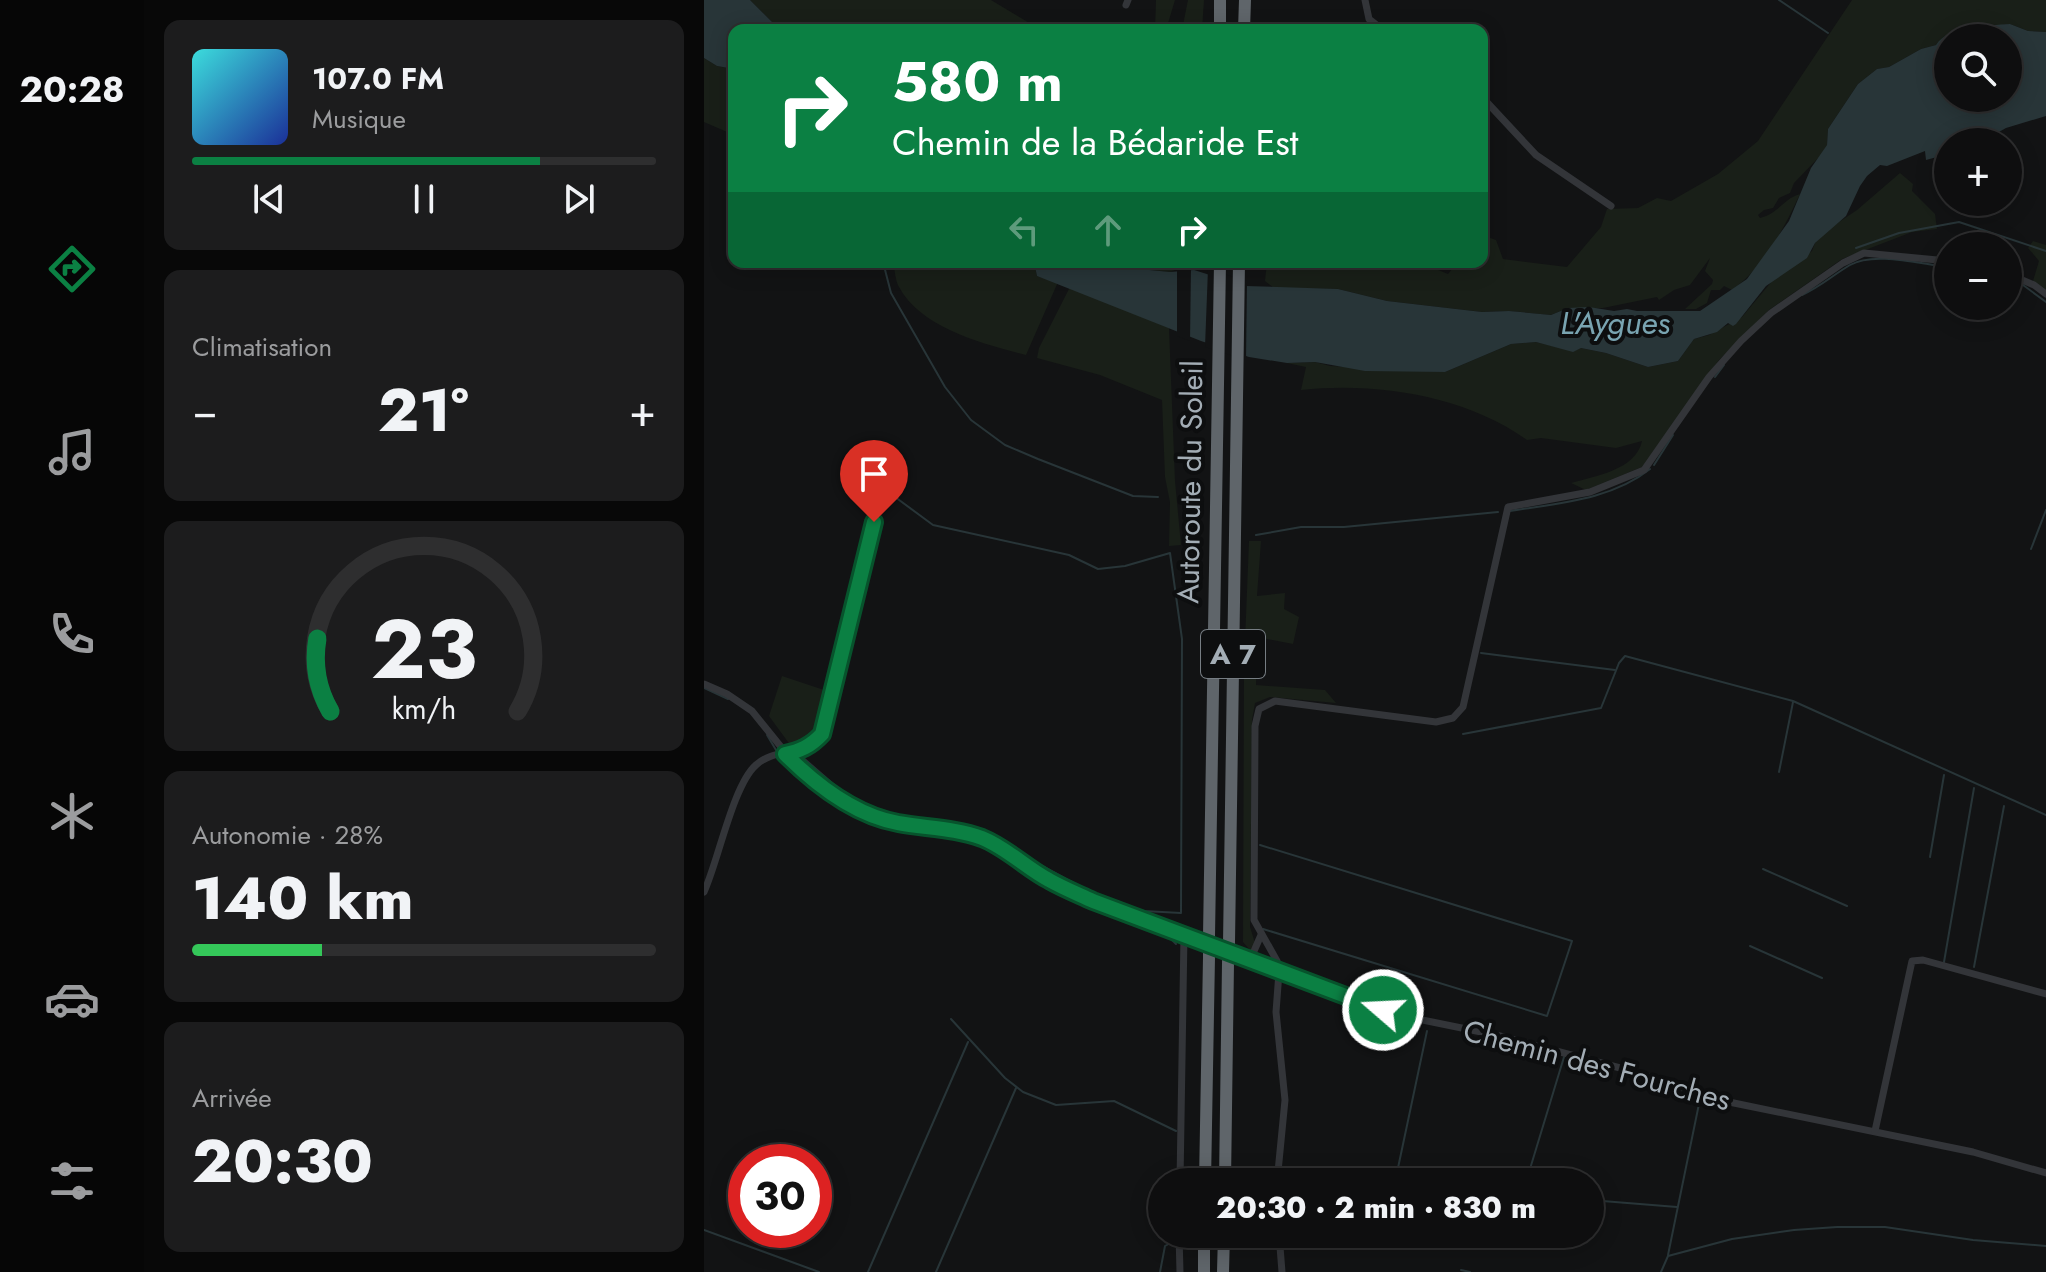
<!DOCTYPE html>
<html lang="fr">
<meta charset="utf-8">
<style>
body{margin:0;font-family:Jost,sans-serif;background:#1c1c1d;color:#f1f3f6;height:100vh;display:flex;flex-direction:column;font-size:30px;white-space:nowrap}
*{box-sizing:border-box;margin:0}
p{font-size:26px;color:#9b9c9e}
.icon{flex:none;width:44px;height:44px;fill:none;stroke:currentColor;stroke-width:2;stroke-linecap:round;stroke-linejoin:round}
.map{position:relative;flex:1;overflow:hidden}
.sheet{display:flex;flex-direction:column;gap:20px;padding:20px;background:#080808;width:560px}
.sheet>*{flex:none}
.banner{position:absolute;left:24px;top:24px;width:760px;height:244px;border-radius:16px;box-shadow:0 4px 20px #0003,0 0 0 2px #2e2e2f;background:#0b8043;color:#fff;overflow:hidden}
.buttons{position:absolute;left:1230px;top:24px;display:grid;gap:16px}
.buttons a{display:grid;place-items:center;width:88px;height:88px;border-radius:50%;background:#0e0e0f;box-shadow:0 4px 20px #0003,0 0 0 2px #2e2e2f;font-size:40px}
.speed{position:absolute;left:24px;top:1144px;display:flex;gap:16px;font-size:40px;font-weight:700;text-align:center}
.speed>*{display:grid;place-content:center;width:104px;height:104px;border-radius:50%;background:#0e0e0f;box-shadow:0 4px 20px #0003,0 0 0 2px #2e2e2f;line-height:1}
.speed .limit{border:12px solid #d22;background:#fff;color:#111}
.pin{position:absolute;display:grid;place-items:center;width:68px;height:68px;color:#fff;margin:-82px -34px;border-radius:50% 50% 50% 0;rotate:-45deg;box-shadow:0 0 8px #0007}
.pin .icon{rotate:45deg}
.me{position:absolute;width:88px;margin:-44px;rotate:289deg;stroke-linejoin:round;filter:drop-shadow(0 0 6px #0008)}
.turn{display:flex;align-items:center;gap:28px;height:168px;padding:0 32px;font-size:36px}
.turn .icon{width:104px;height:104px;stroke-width:2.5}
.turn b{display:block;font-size:56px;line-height:68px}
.lanes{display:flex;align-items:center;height:76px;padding:0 32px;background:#0003;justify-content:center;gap:40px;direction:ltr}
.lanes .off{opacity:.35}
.big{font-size:60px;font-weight:800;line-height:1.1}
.sheet .widget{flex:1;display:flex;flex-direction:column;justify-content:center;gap:12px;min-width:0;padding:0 28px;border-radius:16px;background:#1c1c1d}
.sheet .dial{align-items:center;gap:0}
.dial svg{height:208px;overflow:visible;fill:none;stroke:#2e2e2f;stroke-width:7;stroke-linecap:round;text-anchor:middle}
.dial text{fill:#f1f3f6;stroke:none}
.song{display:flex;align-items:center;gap:24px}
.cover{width:96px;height:96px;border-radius:12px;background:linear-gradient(135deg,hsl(180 70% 55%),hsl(230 70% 35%))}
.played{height:8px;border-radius:4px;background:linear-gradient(90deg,#0b8043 75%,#2e2e2f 75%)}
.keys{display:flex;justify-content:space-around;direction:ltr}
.heat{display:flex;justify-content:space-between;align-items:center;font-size:44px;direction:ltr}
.charge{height:12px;border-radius:6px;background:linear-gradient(90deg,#34c759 28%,#2e2e2f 0)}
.trip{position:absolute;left:444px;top:1168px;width:456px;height:80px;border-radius:40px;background:#0e0e0f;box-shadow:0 4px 20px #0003,0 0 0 2px #2e2e2f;font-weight:800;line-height:80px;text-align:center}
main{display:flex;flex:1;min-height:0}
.dock{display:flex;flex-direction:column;width:144px;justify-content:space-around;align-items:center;background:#060606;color:#9b9c9e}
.dock .icon{width:56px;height:56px}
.dock .selected{color:#0b8043}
.dock b{font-size:36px;color:#f1f3f6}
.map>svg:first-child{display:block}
.green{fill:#191f18}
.water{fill:#283538;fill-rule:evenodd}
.pier{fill:#121314}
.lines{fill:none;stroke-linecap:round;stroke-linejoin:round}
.stream{stroke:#283538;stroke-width:2}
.minor{stroke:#333539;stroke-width:7}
.motorway{stroke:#5f656a;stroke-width:12}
.motorway-bridge{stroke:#5f656a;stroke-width:12}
.route-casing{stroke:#07532c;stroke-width:20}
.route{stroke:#0b8043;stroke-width:14}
.labels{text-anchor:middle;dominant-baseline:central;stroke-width:8;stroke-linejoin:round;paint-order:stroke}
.shield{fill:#0d0e0f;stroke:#767d83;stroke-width:2}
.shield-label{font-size:28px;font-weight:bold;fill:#a3adb5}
.street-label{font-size:30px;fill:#a3adb5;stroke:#0d0e0f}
.water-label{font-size:32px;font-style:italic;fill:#79a4b1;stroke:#0d0e0f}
</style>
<main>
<nav class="dock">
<b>20:28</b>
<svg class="icon selected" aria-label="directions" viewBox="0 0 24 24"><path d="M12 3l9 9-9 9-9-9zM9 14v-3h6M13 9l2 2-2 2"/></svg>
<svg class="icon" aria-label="music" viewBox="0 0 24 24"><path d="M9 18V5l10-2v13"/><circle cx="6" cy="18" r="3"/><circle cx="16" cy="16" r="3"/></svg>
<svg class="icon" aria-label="phone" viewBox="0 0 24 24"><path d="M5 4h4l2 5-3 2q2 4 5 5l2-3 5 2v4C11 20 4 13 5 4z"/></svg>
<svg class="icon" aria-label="climate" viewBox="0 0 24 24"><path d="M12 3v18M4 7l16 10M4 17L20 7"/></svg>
<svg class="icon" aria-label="car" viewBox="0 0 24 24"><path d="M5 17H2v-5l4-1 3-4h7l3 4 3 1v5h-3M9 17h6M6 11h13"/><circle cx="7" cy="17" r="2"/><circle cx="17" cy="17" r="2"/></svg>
<svg class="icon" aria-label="filters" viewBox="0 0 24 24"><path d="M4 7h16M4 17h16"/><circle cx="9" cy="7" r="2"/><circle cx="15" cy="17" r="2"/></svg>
</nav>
<section class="sheet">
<div class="widget">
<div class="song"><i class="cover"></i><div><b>107.0 FM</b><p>Musique</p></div></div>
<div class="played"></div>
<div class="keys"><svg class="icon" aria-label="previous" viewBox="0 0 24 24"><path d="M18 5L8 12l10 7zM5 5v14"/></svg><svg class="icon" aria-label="pause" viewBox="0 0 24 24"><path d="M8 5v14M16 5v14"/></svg><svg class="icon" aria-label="next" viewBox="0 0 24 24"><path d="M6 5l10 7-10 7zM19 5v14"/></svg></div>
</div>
<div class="widget"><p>Climatisation</p>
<div class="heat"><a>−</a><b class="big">21°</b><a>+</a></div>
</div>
<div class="widget dial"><svg viewBox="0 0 100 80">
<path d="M14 69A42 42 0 1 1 86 69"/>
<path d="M14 69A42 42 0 0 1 9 41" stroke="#0b8043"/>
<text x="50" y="56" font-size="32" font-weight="700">23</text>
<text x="50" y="72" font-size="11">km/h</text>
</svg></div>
<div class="widget"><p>Autonomie · 28%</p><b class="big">140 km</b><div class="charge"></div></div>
<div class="widget"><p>Arrivée</p><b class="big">20:30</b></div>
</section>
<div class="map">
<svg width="1342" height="1272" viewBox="0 0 1342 1272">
<rect width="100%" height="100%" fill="#121314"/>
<!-- green -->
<g class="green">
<path d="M46 0H287L337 30H76Z"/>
<path d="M452 0H471L462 30H451Z"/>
<path d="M484 0H500L498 30H478Z"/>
<path d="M1148 0H1342V32L1324 31 1306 24 1250 31 1232 45 1217 49 1185 67 1173 69 1154 84 1124 129 1123 145 1118 154 1090 183 1086 193 1075 198 1069 208 1060 210 1054 215 1056 218C1075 213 1079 199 1096 194 1079 230 1061 266 1028 290L1020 286 1016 290H1007L1003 303 992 309H981L1008 284 1009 280 1001 271 1006 258 986 285 970 290 955 300 953 297 899 308H864L847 315 805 311 778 312 683 301 634 289 570 288 561 281 563 262H715L744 274 754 262H778V239L781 236 792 240 799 259 863 267 897 227 903 209 934 208 953 198 967 201 1014 174 1054 141Z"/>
<path d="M0 58 13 66 30 69V135L0 122Z"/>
<path d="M1196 173 1209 184 1208 191 1231 214 1233 229 1208 232 1138 259 1065 310 1015 360 938 467 882 490 867 483C891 476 932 470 938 441L912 448 837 438 823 440C760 395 672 382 597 390L602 367 583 363 611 362 626 366 741 372 807 344 832 342 869 351 877 348 902 353 944 367 974 361 990 339 1005 335 1038 317 1069 280 1108 251 1111 243 1126 228 1153 210Z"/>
<path d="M1329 241 1342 245V291L1329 281 1335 261 1324 248Z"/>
<path d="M189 262H330L333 276 354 282 322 355C279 344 217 328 195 287 191 280 191 270 189 262Z"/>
<path d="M412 262H471V270L466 272 415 267Z"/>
<path d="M366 287 465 328 471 481 477 545 465 546 466 502 461 477 458 400 396 375 333 358 335 348Z"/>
<path d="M545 541H557L553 596 581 593 580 609 595 617 589 644 553 637 552 685 621 690 632 703 566 697 551 703 548 720 546 927 551 943 546 950 539 942 540 666Z"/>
<path d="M78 676 123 691C119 720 120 739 87 746L65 716Z"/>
</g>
<!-- water -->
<g class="water">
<path d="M0 0H46L76 30H30V69L13 66 0 58Z"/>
<path d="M1306 24 1324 31 1342 32V116L1302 128 1277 142H1244V154L1222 160 1221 151 1183 166 1176 165 1163 176 1156 186 1142 216 1111 243 1103 258 1062 286 1032 324 1029 326 1024 323 1013 332 990 339 974 361 944 367 902 353 877 348 869 352 832 342 807 344 741 372 661 371 611 362 583 363 545 357 497 341 333 276 330 262H412L415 267 466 272 490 270 541 286 634 289 683 301 778 312 805 311 847 315 864 308 885 307 910 311 923 309 933 311H996L1043 279 1085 221 1107 168 1123 145 1124 129 1154 84 1173 69 1185 67 1217 49 1232 45C1246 24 1283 26 1306 24ZM1244 38H1304V98H1244Z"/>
</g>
<!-- pier -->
<g class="pier">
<path d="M487 266 486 341 473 336V267Z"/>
<path d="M504 269 543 281 542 360 501 347Z"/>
</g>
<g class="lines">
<!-- stream -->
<g class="stream">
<path d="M1075 0 1124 33"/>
<path d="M28 141 30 142"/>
<path d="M1152 248 1195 233 1255 222 1342 251"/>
<path d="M179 262 187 293 241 387 267 420 301 445 334 459 429 496 454 497"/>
<path d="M1304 280 1319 285 1342 302"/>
<path d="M1098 295C1116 287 1129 275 1146 265 1170 251 1216 264 1244 267"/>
<path d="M1011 377 1020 365"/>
<path d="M950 465 969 435"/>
<path d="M806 511C854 503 907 500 946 469"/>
<path d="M552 535 597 527H640L794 512"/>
<path d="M1327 549 1342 510"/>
<path d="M777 653 911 670"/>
<path d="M0 688 24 699"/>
<path d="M759 734 897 708 915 663 921 656 1089 701 1342 815"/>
<path d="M63 735 72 750"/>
<path d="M96 755 134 788 171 812"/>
<path d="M84 762C118 793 152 821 199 829 232 835 265 833 294 852"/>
<path d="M1075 772 1089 702"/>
<path d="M177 814 270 829 379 888 421 906 440 911 477 913 478 639 466 553 421 566 394 569 365 555 229 525 187 494"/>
<path d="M556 845 868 941 843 1016 559 929"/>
<path d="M1226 857 1240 775"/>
<path d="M310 862 355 891 466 938 472 944"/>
<path d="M1059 869 1143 906"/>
<path d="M1046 946 1118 978"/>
<path d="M1240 962 1270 788"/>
<path d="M1270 967 1300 806"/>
<path d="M247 1019 301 1078 319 1092 352 1105 410 1101 472 1131"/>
<path d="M989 1087 1023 1097"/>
<path d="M584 1174 679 1182"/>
<path d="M691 1182 723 1031"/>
<path d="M822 1182 860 1057"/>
<path d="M886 1200 973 1207"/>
<path d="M0 1230 115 1272"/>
<path d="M964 1255 996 1099"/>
<path d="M757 1270 766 1272"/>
<path d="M164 1272 264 1042"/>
<path d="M232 1272 312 1088"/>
<path d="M456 1272 461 1246 470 1241"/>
<path d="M957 1272 964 1256 1028 1239 1090 1230 1133 1227H1181L1269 1240 1342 1246"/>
</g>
<!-- minor -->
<g class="minor">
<path d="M661 0 665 19 679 30"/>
<path d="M422 5 424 0"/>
<path d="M778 97 832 155 907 206"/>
<path d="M1304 274 1330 285 1342 294"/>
<path d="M0 684 23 694 48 711 90 763 152 809 192 823 251 831 281 839 344 880 389 901 652 1001 699 1016 792 1035 920 1069 1025 1102 1269 1152 1342 1173"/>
<path d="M0 892C14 862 29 785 52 765 72 747 96 758 118 734L176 496 181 490"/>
<path d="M541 959 550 951 557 935"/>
<path d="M1171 1131 1208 961 1219 960 1342 994"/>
<path d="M476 1182 480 935"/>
<path d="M573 1182 581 1100 572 1012 575 972 573 961 550 920 551 726 555 709 571 701 732 722 749 718 759 707 804 507 886 492 940 470 1005 377 1037 341 1067 313 1139 263 1160 253 1244 261"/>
<path d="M475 1234 476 1272"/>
<path d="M575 1234 578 1272"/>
</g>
<!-- motorway -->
<g class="motorway">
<path d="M516 30V0"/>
<path d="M540 30 541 0"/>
<path d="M505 936 516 262"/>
<path d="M525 943 535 262"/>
<path d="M501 1182 505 957"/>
<path d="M521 1182 524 963"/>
<path d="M500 1272V1234"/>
<path d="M519 1272 520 1234"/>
</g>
<!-- motorway-bridge -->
<g class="motorway-bridge">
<path d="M505 957V936"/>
<path d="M524 963 525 943"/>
</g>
</g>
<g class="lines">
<!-- route casing -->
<g class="route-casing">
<path id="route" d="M170 522 118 734C107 746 96 751 81 754 112 785 150 815 194 823 221 828 251 828 278 838 303 848 322 868 345 880 359 888 374 894 389 901L679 1010"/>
</g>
<!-- route -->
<use href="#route" class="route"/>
</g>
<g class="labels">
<!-- shield labels -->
<rect class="shield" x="497" y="630" width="64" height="48" rx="6"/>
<g class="shield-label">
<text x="529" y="654">A 7</text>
</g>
<!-- street labels -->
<g class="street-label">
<text transform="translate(486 482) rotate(-89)">Autoroute du Soleil</text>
<text transform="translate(893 1065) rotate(15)">Chemin des Fourches</text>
</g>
<!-- water labels -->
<g class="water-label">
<text x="911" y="323">L'Aygues</text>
</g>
</g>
</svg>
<div class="buttons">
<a><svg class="icon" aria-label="search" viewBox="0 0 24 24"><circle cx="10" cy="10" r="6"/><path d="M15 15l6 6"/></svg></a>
<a>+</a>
<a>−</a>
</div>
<div class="speed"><div class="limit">30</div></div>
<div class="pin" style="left:170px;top:522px;background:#d93025"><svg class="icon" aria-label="arrive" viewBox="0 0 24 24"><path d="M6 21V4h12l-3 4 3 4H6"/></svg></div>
<svg class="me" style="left:679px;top:1010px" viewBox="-20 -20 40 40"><circle r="17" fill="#0b8043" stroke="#fff" stroke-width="3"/><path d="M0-11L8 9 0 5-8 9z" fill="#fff"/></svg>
<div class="trip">20:30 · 2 min · 830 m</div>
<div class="banner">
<div class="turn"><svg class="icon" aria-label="right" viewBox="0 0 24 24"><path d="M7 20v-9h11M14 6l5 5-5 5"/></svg><div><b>580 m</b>Chemin de la Bédaride Est</div></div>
<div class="lanes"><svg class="icon off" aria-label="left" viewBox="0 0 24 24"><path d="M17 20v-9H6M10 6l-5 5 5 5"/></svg><svg class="icon off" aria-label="ahead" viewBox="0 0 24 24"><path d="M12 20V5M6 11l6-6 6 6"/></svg><svg class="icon" aria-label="right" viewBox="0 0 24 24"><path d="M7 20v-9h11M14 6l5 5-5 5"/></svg></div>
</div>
</div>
</main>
